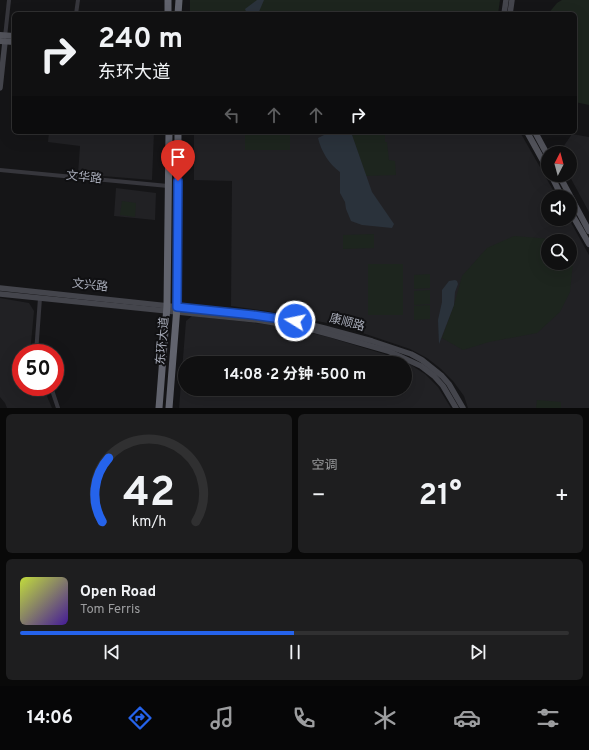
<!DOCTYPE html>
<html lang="zh">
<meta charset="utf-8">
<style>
body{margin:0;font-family:Overpass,"Noto Sans SC",sans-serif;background:#1e1e1f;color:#f1f3f6;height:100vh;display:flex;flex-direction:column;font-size:15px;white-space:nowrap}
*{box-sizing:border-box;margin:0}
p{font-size:13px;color:#9c9d9f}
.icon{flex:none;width:22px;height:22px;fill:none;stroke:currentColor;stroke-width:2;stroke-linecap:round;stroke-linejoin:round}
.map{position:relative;height:408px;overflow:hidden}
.side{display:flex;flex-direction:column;gap:6px;padding:6px;background:#090909;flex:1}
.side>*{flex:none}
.guide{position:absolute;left:12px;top:12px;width:565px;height:122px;border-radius:6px;box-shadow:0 4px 16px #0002,0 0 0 1px #303031;background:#101011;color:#f1f3f6;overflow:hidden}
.needle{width:26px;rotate:6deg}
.buttons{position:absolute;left:541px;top:146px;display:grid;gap:8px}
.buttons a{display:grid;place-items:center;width:36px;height:36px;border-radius:50%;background:#101011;box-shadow:0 4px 16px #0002,0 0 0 1px #303031;font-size:20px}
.speed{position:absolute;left:12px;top:344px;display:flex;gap:8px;font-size:20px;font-weight:700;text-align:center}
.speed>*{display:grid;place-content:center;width:52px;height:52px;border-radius:50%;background:#101011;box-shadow:0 4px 16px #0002,0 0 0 1px #303031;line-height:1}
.speed .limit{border:6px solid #d22;background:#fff;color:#111}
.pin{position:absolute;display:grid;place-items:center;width:34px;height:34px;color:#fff;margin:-41px -17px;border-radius:50% 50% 50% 0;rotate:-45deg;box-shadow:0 0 4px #0007}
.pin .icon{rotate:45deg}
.me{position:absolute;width:44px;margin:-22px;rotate:280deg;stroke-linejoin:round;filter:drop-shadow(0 0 3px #0008)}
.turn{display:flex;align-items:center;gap:14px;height:84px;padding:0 20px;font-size:18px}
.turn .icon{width:52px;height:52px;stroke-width:2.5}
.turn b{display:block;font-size:28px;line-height:34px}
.lanes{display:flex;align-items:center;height:38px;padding:0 20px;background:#0003;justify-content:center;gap:20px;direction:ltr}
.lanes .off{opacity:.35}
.big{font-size:30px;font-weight:700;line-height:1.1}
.side .widget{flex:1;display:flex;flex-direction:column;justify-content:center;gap:6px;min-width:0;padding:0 14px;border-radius:6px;background:#1e1e1f}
.side .dial{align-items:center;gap:0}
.dial svg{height:104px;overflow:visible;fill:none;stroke:#303031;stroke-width:7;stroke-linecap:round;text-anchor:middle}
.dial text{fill:#f1f3f6;stroke:none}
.song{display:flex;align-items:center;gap:12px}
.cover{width:48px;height:48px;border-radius:6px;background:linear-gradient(135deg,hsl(70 70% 55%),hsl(260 70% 35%))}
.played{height:4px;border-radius:2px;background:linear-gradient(90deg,#2563eb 50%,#303031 50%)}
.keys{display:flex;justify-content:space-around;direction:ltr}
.heat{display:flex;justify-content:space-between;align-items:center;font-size:22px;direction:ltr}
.side .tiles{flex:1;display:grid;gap:6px;grid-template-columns:1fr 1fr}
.widget:last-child{grid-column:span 2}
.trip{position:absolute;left:178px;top:356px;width:234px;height:40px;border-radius:20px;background:#101011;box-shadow:0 4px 16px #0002,0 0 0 1px #303031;font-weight:700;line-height:40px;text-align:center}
.tab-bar{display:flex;height:64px;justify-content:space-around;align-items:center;background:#060607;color:#9c9d9f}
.tab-bar .icon{width:28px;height:28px}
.tab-bar .active{color:#2563eb}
.tab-bar b{font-size:18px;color:#f1f3f6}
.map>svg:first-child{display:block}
.built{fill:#212124;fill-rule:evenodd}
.green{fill:#1d251e}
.water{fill:#2a323b}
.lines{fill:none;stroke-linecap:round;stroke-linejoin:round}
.street{stroke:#36363c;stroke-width:4}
.secondary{stroke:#44454c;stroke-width:5.5}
.primary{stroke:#52535b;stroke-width:6}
.highway{stroke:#61636d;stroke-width:7}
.route-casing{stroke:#184099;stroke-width:10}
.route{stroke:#2563eb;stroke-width:7}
.labels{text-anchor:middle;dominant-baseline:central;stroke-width:4;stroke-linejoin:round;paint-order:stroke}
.street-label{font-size:12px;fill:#a6aab7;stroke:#101012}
</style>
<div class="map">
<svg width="589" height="408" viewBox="0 0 589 408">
<rect width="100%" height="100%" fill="#151517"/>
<!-- built -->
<g class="built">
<path d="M49 132H154L152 180 78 174 80 146 48 142Z"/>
<path d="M194 132H520L557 197H548V219H569L589 255V408H468L464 396 453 381 441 369 427 358 410 349 342 326 267 311 231 306 232 181 194 180ZM548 241H570V263H548Z"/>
<path d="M572 134 589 137V212L569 175 570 153H559Z"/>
<path d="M116 188 156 193 155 220 114 216Z"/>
<path d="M0 298 29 303 34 311 30 353H21V387H43L52 408H7L5 403 0 397Z"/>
<path d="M192 316 282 326 328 337 384 354 411 365 425 374 438 387 451 408H179L186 321ZM185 363H405V389H185Z"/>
</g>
<!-- green -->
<g class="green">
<path d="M190 0H500L498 14H190Z"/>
<path d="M562 0H589V105L575 102V14H548L557 3Z"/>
<rect x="245" y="132" width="45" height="18"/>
<path d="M351 132H385V142H387L389 160 395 161 396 175 366 176Z"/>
<path d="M122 201 136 203 135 217 120 215Z"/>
<path d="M374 234V248L343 249V235Z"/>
<path d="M514 236 550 239 552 241H548V263H570V259L573 262 570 292 560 312 537 333 489 342 463 350 442 338 454 305 462 276 487 248Z"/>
<rect x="368" y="264" width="35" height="51"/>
<path d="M430 274V288L414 289V275Z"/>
<path d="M430 290V304L414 305V291Z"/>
<path d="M430 305V319L414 320V306Z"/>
<path d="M537 400 561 402V408H536Z"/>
</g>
<!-- water -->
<g class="water">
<path d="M257 0H264L258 14H247L245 9Z"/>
<path d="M330 132H351L372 192 394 224 392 228 362 225 351 221 346 209 345 202 340 193V172C329 164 321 151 318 138Z"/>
<path d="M455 280 457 281 458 284 455 292 454 305 439 344 438 320 442 302V290L449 281Z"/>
</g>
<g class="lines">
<!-- street -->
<g class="street">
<path d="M76 14 78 0"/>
<path d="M5 37 9 0"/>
<path d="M0 170 168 186"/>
<path d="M36 353 40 298"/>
<path d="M51 387 58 408"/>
</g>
<!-- secondary -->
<g class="secondary">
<path d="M504 14 506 0"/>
<path d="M510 14 512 0"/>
<path d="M0 88 5 42"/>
<path d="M0 288 253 315 295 321 324 328 372 341 411 354 422 360 442 376 449 384 463 408"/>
<path d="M0 294 257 320 306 328 332 335 388 351 421 366 434 376 443 386 456 408"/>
</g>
<!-- primary -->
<g class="primary">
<path d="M0 35 14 36"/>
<path d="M0 41 14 42"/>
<path d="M527 132 548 170"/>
<path d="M535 132 548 156"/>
<path d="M551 175 562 197"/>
<path d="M559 175 589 231"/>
<path d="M570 211 589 244"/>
</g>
<!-- highway -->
<g class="highway">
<path d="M168 14V0"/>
<path d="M178 14 179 0"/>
<path d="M159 408 167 306 169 132"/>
<path d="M169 408 177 307 178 132"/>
</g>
</g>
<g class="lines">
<!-- route casing -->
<g class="route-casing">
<path id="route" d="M178 181 177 307 253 315 295 321"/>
</g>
<!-- route -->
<use href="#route" class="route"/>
</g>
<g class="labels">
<!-- street labels -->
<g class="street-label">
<text transform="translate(84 178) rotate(6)">文华路</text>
<text transform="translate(90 286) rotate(6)">文兴路</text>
<text transform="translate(347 323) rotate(15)">康顺路</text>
<text transform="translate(163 341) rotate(-85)">东环大道</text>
</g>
</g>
</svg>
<div class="buttons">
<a><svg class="needle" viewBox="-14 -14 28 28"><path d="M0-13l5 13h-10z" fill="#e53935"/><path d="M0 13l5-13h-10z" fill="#9c9d9f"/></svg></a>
<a><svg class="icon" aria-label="sound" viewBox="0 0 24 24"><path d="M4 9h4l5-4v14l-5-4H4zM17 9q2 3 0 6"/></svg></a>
<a><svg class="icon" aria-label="search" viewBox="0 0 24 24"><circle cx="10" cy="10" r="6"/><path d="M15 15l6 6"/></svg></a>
</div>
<div class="speed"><div class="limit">50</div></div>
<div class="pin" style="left:178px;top:181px;background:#d93025"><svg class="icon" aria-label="arrive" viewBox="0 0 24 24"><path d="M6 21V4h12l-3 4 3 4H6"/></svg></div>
<svg class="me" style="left:295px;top:321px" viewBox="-20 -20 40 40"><circle r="17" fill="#2563eb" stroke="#fff" stroke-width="3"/><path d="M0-11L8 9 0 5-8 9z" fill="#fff"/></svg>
<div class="trip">14:08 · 2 分钟 · 500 m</div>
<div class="guide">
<div class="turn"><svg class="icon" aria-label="right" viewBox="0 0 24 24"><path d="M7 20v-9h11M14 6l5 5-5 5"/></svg><div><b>240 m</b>东环大道</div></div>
<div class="lanes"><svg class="icon off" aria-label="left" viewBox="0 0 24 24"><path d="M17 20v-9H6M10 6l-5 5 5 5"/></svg><svg class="icon off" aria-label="ahead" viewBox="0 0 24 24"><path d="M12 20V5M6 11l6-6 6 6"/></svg><svg class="icon off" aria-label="ahead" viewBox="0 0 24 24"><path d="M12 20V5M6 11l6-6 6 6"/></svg><svg class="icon" aria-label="right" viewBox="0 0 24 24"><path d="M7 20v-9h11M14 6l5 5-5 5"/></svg></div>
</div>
</div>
<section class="side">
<div class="tiles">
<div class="widget dial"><svg viewBox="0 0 100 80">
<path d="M14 69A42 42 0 1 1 86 69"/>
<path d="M14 69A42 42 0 0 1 19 20" stroke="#2563eb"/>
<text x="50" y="56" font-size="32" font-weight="700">42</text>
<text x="50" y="72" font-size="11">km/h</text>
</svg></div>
<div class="widget"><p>空调</p>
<div class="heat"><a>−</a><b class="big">21°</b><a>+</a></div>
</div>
<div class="widget">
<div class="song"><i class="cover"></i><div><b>Open Road</b><p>Tom Ferris</p></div></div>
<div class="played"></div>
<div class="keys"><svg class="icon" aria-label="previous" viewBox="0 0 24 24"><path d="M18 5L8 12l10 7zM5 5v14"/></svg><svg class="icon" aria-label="pause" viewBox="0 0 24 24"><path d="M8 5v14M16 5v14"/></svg><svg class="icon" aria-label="next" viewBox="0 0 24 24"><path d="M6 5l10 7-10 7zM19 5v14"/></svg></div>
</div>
</div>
</section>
<nav class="tab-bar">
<b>14:06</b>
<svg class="icon active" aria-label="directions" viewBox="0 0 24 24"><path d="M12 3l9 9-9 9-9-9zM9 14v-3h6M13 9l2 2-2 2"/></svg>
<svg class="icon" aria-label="music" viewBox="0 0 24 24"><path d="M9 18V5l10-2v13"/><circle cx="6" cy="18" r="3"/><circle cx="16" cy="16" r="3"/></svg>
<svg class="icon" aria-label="phone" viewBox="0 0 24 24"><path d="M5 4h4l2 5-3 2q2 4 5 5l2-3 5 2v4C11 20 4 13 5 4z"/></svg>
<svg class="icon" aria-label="climate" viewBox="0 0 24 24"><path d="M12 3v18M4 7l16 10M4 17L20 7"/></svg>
<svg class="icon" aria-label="car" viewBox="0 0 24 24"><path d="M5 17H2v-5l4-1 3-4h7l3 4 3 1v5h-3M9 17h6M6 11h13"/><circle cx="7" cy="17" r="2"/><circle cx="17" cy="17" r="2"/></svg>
<svg class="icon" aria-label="filters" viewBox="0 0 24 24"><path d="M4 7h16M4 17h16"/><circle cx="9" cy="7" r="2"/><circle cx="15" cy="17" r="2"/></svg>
</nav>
